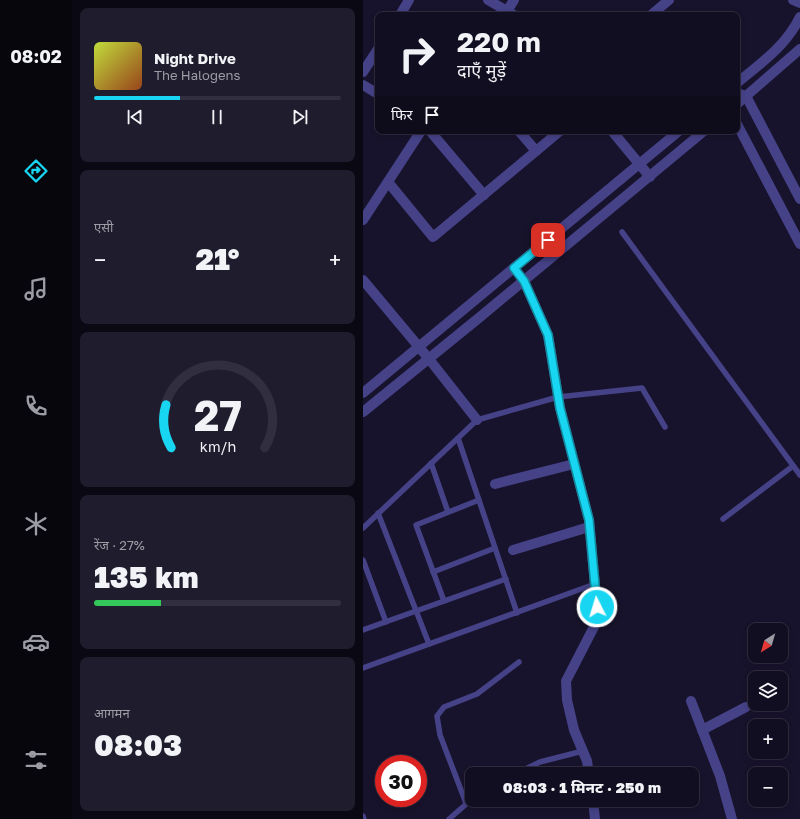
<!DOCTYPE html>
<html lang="hi">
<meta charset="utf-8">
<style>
body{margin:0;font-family:"Golos Text","Noto Sans Devanagari",sans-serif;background:#1f1c2e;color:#f1f3f6;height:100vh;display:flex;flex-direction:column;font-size:15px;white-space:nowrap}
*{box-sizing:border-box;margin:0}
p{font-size:13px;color:#9c9ca5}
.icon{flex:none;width:22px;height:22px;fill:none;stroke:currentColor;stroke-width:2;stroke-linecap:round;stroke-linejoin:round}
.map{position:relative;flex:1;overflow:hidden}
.details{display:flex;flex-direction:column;gap:8px;padding:8px;background:#0a0812;width:291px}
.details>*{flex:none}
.top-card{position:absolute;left:12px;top:12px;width:365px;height:122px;border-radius:8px;box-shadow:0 2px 6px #0003,0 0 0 1px #312e3f;background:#120e21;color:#f1f3f6;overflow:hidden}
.needle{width:26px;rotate:217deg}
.buttons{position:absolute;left:385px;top:623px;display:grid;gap:8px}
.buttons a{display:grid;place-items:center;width:40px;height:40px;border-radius:8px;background:#120e21;box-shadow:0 2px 6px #0003,0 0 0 1px #312e3f;font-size:20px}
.speed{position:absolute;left:12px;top:755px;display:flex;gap:8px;font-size:20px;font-weight:700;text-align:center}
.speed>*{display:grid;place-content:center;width:52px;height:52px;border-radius:50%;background:#120e21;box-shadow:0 2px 6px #0003,0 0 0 1px #312e3f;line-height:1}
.speed .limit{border:6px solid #d22;background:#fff;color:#111}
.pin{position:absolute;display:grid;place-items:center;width:34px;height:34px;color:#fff;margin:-17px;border-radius:8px;box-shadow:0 2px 6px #0006}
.me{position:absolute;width:44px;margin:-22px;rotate:355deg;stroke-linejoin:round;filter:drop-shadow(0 0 3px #0008)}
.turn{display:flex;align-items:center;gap:14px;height:84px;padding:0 16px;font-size:18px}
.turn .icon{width:52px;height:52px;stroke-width:2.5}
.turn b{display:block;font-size:28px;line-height:34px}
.then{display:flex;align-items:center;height:38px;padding:0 16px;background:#0003;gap:8px;font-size:15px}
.big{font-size:30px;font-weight:800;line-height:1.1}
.details .card{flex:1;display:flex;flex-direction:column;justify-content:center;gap:6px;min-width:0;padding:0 14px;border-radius:8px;background:#1f1c2e}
.details .dial{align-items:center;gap:0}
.dial svg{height:104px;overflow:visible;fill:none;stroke:#312e3f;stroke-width:7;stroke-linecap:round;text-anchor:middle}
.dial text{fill:#f1f3f6;stroke:none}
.song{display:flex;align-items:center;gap:12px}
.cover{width:48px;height:48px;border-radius:6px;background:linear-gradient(135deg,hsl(70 70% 55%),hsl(20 70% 35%))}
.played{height:4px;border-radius:2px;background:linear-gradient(90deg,#18d6f1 35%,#312e3f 35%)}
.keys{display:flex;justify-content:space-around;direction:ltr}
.heat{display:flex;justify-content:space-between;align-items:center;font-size:22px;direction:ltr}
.charge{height:6px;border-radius:3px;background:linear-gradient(90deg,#34c759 27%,#312e3f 0)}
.trip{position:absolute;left:102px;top:767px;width:234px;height:40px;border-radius:8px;background:#120e21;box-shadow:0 2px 6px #0003,0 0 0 1px #312e3f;font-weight:800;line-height:40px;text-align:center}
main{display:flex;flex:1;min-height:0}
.tabs{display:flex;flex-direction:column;width:72px;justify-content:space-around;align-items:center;background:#07060d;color:#9c9ca5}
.tabs .icon{width:28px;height:28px}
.tabs .current{color:#18d6f1}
.tabs b{font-size:18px;color:#f1f3f6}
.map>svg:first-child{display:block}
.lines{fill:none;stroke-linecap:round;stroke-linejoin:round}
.lane{stroke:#464288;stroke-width:5.5}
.street{stroke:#464288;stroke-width:10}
.route-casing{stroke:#108b9d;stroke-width:10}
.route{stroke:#18d6f1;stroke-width:7}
</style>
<main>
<nav class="tabs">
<b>08:02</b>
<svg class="icon current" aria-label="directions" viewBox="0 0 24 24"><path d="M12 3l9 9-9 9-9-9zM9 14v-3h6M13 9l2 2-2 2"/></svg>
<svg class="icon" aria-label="music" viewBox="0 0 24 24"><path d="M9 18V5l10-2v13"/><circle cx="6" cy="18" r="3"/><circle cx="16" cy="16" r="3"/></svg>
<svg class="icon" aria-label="phone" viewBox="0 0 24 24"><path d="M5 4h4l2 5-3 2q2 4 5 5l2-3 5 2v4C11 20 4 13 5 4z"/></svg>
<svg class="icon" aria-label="climate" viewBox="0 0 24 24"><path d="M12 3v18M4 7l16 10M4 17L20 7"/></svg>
<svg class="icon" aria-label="car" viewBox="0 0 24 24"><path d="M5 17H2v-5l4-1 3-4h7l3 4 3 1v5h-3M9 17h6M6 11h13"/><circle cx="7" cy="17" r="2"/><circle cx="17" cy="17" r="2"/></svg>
<svg class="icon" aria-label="filters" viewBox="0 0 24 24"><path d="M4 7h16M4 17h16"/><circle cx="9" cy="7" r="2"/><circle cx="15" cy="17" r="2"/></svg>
</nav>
<section class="details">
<div class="card">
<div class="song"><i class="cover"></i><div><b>Night Drive</b><p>The Halogens</p></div></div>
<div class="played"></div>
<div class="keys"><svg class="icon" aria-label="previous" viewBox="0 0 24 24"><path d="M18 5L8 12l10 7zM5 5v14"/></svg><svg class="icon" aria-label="pause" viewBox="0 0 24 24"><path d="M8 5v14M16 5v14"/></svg><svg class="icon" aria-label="next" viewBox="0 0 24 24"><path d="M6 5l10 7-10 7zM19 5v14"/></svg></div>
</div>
<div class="card"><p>एसी</p>
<div class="heat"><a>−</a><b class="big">21°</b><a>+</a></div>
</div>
<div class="card dial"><svg viewBox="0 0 100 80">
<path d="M14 69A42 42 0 1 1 86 69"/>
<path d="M14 69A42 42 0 0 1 10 36" stroke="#18d6f1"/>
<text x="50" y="56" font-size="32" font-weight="700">27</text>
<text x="50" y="72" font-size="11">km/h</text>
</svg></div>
<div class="card"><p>रेंज · 27%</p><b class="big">135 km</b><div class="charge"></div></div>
<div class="card"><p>आगमन</p><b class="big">08:03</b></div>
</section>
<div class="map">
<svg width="437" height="819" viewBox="0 0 437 819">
<rect width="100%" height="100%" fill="#18132c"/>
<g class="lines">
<!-- lane -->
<g class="lane">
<path d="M259 232 437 475"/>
<path d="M95 438 154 613"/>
<path d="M68 463 85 512"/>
<path d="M15 513 66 644"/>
<path d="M360 519 430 466"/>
<path d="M0 528 114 420 195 397 279 388 302 427"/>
<path d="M0 560 23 622"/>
<path d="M70 572 132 548"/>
<path d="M81 601 53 525 116 500"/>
<path d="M0 630 143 579"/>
<path d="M0 668 232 584"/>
<path d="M152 774 177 762 220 751"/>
<path d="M103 803 77 735 74 716 81 707 114 694 156 662"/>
<path d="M0 816 1 819"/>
<path d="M86 819 109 799"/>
</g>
<!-- street -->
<g class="street">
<path d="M125 0 151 15"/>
<path d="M430 0 437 3"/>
<path d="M144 11 151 0"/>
<path d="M37 15 46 0"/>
<path d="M288 15 306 0"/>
<path d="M0 72 15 49"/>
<path d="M374 83C398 63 423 46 437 17"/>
<path d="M0 85 15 94"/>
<path d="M374 93 383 96 437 199"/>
<path d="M374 104 437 49"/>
<path d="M374 124 437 244"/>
<path d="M67 131 121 195"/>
<path d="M156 131 173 151"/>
<path d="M249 131 287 177"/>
<path d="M25 182 70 237 197 131"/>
<path d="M0 220 58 131"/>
<path d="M151 268 161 281 185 335 197 408 226 520 235 619 203 681 204 700 211 730 224 761 226 774"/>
<path d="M0 280 66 359 114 420"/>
<path d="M0 393 316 131"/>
<path d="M0 412 117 317 341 131"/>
<path d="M132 484 211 464"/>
<path d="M150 550 226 527"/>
<path d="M328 701 357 776 369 819"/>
<path d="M339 730 383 707"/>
<path d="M230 800 232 819"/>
</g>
</g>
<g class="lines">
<!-- route casing -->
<g class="route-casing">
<path id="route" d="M185 240 151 268 161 281 185 335 197 408 226 520 234 607"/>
</g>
<!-- route -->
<use href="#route" class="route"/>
</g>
</svg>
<div class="buttons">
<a><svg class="needle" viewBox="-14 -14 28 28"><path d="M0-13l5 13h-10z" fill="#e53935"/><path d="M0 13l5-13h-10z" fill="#9c9ca5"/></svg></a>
<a><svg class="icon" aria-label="layers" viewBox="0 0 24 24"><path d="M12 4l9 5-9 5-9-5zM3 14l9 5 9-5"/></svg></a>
<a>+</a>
<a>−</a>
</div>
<div class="speed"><div class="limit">30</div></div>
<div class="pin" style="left:185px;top:240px;background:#d93025"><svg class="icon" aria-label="arrive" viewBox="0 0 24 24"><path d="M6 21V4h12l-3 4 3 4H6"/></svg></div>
<svg class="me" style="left:234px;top:607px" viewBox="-20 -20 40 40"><circle r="17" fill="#18d6f1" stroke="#fff" stroke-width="3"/><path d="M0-11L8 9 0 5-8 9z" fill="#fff"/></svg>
<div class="trip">08:03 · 1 मिनट · 250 m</div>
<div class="top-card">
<div class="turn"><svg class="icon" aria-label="right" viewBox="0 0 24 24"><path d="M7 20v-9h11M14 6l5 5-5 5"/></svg><div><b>220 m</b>दाएँ मुड़ें</div></div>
<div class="then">फिर<svg class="icon" aria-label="arrive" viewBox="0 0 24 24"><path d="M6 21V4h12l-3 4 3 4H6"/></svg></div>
</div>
</div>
</main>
